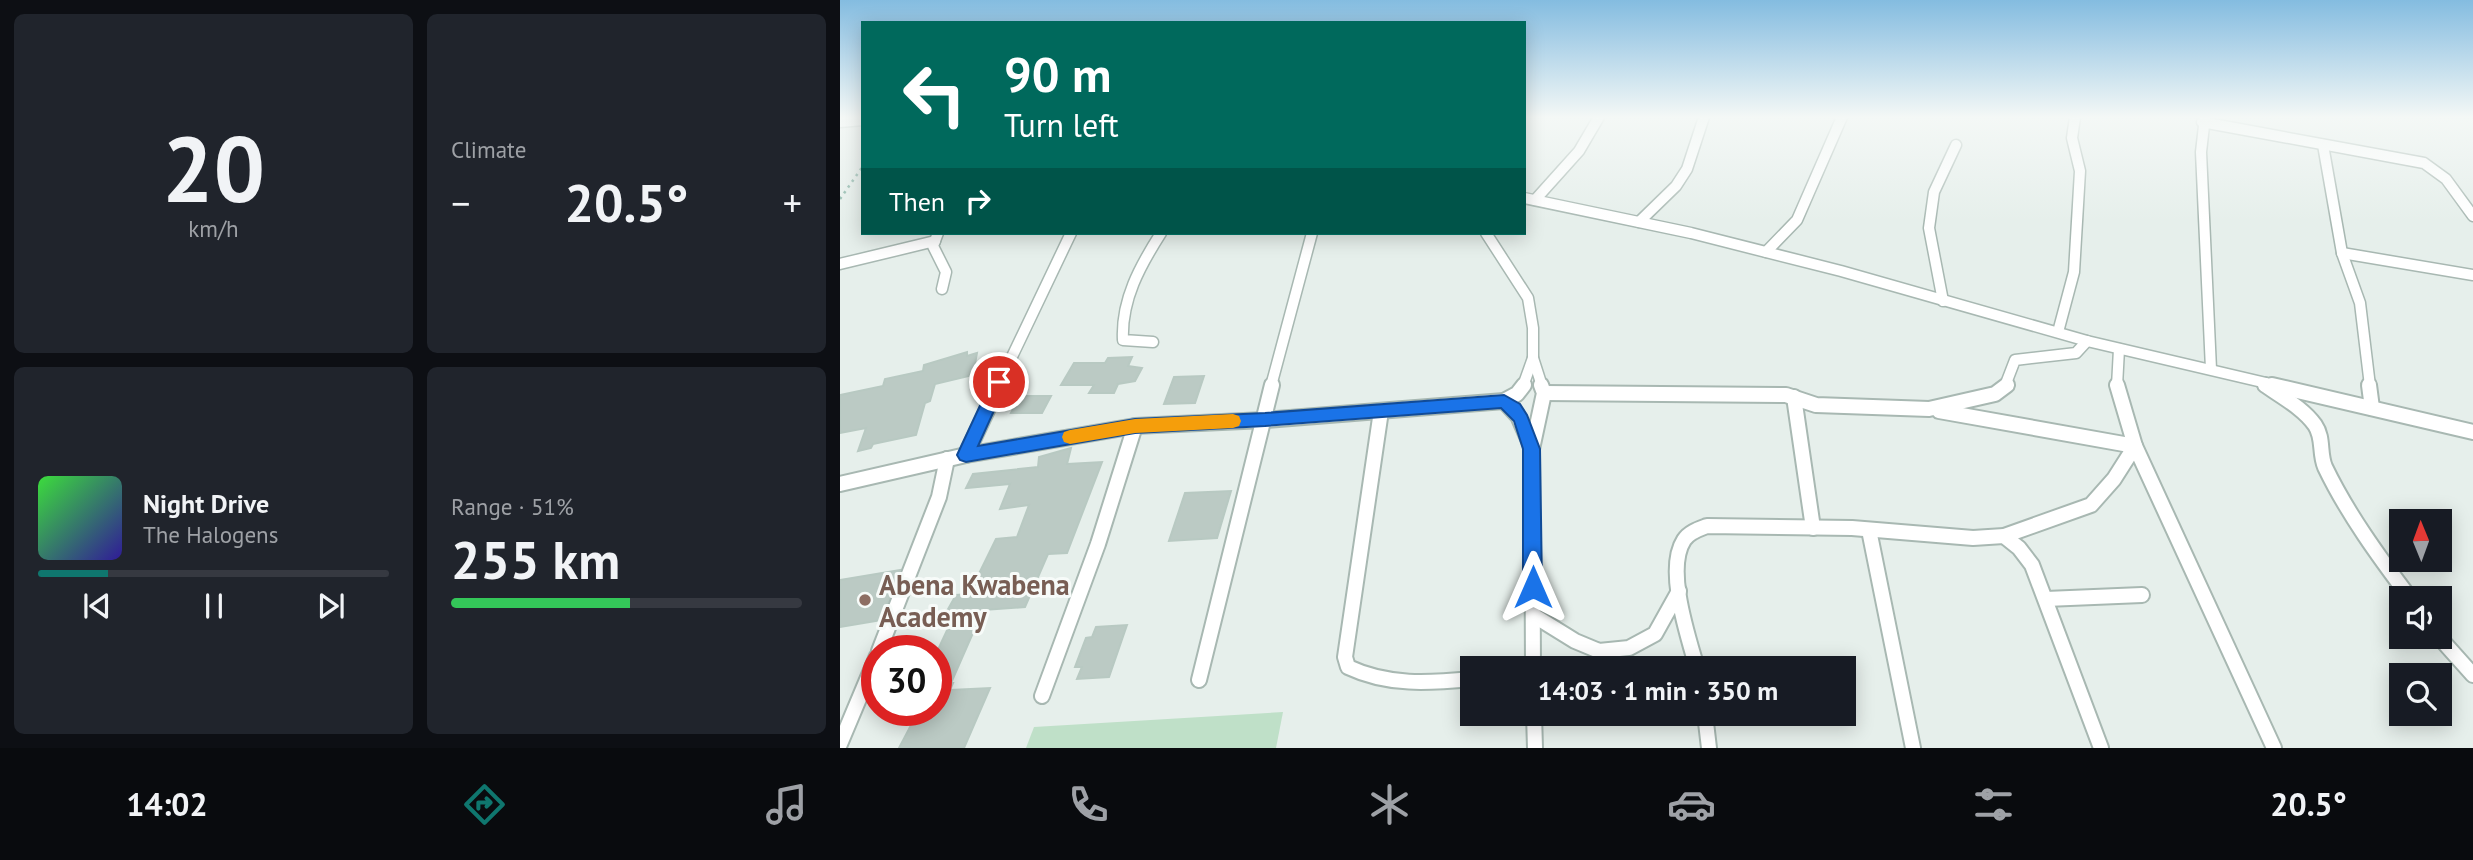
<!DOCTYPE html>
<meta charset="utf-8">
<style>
body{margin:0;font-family:"PT Sans",sans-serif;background:#20242c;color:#f1f3f6;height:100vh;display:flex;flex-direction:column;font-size:26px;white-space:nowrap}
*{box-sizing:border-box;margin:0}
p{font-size:23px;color:#9ea1a6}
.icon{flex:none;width:38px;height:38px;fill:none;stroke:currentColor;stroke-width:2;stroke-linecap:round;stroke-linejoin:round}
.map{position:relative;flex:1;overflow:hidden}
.sheet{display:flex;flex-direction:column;gap:14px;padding:14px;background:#0d0f14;width:840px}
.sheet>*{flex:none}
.hud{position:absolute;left:21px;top:21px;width:665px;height:214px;border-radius:0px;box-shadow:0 4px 18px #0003;background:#00695c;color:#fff;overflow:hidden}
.needle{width:46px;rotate:359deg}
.fabs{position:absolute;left:1549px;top:509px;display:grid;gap:14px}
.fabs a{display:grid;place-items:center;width:63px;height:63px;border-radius:0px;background:#171b24;box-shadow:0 4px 18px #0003;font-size:35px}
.speed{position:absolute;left:21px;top:635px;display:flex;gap:14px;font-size:35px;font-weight:700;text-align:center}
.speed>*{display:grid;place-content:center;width:91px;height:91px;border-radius:50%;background:#171b24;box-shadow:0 4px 18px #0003;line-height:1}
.speed .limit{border:10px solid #d22;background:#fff;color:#111}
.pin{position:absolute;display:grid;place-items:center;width:60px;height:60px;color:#fff;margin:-30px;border:4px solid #fff;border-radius:50%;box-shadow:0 2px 7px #0007}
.me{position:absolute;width:77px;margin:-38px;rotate:0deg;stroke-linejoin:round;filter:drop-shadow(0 0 5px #0008)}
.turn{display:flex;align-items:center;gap:24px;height:147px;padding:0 28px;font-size:32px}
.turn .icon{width:91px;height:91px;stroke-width:2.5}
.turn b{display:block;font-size:49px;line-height:60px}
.then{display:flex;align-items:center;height:66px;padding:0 28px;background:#0003;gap:14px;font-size:26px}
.big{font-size:52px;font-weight:800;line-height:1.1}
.sheet .card{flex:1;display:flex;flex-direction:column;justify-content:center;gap:10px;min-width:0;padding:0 24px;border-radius:10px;background:#20242c}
.sheet .dial{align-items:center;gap:0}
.dial b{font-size:91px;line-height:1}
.song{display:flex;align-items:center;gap:21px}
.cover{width:84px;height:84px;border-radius:10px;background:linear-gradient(135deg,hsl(120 70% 55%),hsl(250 70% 35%))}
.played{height:7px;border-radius:4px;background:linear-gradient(90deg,#0f766e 20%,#363941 20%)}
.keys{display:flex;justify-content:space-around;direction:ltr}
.heat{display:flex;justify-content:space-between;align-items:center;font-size:38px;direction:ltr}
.charge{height:10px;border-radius:5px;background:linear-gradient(90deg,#34c759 51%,#363941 0)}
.sheet .tiles{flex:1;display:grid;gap:14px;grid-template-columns:repeat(2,1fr)}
.trip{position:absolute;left:620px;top:656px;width:396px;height:70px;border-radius:0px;background:#171b24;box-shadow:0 4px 18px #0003;font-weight:800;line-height:70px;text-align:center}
.tabs{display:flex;height:112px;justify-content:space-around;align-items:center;background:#090b0e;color:#9ea1a6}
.tabs .icon{width:49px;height:49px}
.tabs .selected{color:#0f766e}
.tabs b{font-size:32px;color:#f1f3f6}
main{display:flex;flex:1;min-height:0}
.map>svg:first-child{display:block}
.green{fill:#bfe0c8}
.building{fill:#bbcac4;stroke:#b8c9c2;stroke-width:2}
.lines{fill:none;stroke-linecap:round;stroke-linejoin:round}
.minor-far1-casing{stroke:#a8b8b2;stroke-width:13}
.minor-casing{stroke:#a8b8b2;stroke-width:18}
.path{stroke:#86b3a5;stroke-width:2.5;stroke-dasharray:2.5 4.5;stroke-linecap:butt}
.minor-far1{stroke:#fff;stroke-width:10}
.minor{stroke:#fff;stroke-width:14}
.route{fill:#1a73e8;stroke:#114b97;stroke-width:2}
.slow{fill:#f59e0b}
.education-dot{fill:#8d6e63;stroke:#f7fbf9;stroke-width:2.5}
.labels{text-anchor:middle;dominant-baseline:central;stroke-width:6;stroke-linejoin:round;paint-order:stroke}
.near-education-label{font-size:28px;font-weight:bold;fill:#785e54;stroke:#f7fbf9;text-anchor:start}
</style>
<main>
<section class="sheet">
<div class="tiles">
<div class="card dial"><b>20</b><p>km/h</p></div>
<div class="card"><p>Climate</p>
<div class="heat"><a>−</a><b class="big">20.5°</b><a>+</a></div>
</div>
<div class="card">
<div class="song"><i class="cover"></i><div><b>Night Drive</b><p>The Halogens</p></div></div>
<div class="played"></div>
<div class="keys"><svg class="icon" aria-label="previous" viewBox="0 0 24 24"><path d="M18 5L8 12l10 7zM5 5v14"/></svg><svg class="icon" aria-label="pause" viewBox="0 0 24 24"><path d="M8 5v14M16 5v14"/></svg><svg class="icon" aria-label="next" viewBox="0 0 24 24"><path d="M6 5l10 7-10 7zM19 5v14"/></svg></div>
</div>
<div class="card"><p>Range · 51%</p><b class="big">255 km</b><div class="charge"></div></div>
</div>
</section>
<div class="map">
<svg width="1633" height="748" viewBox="0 0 1633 748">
<rect width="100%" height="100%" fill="#e6efeb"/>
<!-- green -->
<path class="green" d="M443 712 436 748H186L194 727Z"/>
<!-- building -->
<g class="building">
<path d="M127 352V356L137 353 133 375 95 384 90 401 85 403 76 435 33 444 31 448 18 451 26 428 0 433V395L43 386 45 379 83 371 84 365Z"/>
<path d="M292 357 288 366 302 368 295 381 278 384 274 393H249L254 385H221L234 363H265L268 358Z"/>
<path d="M364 376 355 403 324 404 334 377Z"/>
<path d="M180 396H211L202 413H171Z"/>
<path d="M231 448 227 464 262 462 227 553 208 554 185 607 143 610 111 683H113L110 690 150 688 124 748H59L79 710H96V654L116 611H107L116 595 129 594 156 539 177 537 189 505 160 509 170 484 126 488 133 474 198 467 199 457Z"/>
<path d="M391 491 377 538 329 541 345 493Z"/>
<path d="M60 570 41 620 0 627V580Z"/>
<path d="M287 625 269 677 237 679 242 667H235L246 638 252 637 256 627Z"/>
</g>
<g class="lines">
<!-- minor-far1 casing -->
<g class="minor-far1-casing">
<g id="minor-far1">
<path d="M1365 117 1361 152 1371 369"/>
<path d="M0 122 23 120"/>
<path d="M1362 122 1584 163 1606 179 1633 216"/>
<path d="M1483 145 1502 253 1520 303 1530 386"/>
<path d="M684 198 851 233 1001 271 1247 341 1439 386"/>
<path d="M695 200 739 151 759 117"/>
<path d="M799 222 836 186 847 169 864 117"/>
<path d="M98 233 93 246 106 272 102 289"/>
<path d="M646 233 688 298 693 328V358L702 386"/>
<path d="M926 252 957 220 1002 117"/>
<path d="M1502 253 1633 275"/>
<path d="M0 264 95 241"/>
<path d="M1103 301 1089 228 1094 192 1116 145"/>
<path d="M1218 332 1234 272 1240 171 1232 138 1235 117"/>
<path d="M313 342 283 340C281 300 300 266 321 233"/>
<path d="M158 386 231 233"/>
<path d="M431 386 472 233"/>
<path d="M683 386 693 358"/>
<path d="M1165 386 1175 360 1236 353 1247 341"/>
<path d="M1277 386 1279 349"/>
</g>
</g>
<!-- minor casing -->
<g class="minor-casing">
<g id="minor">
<path d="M1425 385C1442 397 1463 408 1475 425 1484 438 1479 453 1485 467 1507 513 1539 557 1570 598"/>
<path d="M1432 385 1633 432"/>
<path d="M1529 385 1532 408"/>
<path d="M704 393 946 395 976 405 1089 409 1155 394 1167 385"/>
<path d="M954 397 973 528"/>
<path d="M664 401 678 416 692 448"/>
<path d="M541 411 505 657 508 667C548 686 589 683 632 679"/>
<path d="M1099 411 1295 446 1434 748"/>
<path d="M126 455 159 385"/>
<path d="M0 484 126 455 295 426 425 420 664 401 677 394 684 385"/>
<path d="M1029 530 1073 748"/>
<path d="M1164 536 1179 548 1192 565 1261 748"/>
<path d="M1206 599 1302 595"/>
<path d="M693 615 735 641 759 651 789 648 815 634 839 591"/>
<path d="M1599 637 1633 675"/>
<path d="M39 651 99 497 107 459"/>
<path d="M693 668 692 449 704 393 701 385"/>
<path d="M857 668C848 636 825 569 844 540 849 532 859 529 867 526L1012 528 1133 538 1164 536 1251 505 1274 479 1295 446 1277 385"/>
<path d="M359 680 432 385"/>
<path d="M202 696 258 544 295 426"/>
<path d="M694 714 695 748"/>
<path d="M865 714 869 748"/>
<path d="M0 744 37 656"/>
</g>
</g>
<!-- path -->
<path class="path" d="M0 199 23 166"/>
<!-- minor-far1 -->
<use href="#minor-far1" class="minor-far1"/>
<!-- minor -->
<use href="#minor" class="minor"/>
</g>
<!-- sky -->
<linearGradient id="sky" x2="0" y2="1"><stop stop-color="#84bce0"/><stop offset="0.53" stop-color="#f4f8f6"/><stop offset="1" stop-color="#f4f8f6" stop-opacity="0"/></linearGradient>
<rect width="1633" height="221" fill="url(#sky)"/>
<!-- route -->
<path class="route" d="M159 376 167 382 138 446 295 419 425 413 664 395 680 404 687 415 700 449 702 587 699 593 693 596 686 593 683 587V449L674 421 661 408 425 426 295 433 126 462 120 460 117 455 151 382Z"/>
<!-- slow -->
<path class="slow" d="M393 414 399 416 401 421 399 426 393 428 295 433 230 444 224 442 222 437 224 432 230 430 295 419Z"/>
<!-- markers -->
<circle class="education-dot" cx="25" cy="600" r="7"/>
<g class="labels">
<!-- near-education labels -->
<g class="near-education-label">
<text x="39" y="584">Abena Kwabena<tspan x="39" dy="32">Academy</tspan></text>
</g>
</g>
</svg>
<div class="fabs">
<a><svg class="needle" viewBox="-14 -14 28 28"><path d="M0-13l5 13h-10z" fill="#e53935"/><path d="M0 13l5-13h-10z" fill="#9ea1a6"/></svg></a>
<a><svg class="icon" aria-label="sound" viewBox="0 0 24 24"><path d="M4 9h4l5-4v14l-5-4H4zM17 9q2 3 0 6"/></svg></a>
<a><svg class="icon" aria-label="search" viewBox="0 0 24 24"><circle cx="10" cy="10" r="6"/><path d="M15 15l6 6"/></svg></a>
</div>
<div class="speed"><div class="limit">30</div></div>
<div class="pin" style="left:159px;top:382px;background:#d93025"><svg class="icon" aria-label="arrive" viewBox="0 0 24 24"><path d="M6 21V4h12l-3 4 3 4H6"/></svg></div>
<svg class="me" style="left:693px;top:587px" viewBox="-20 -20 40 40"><path d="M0-17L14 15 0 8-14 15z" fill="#1a73e8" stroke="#fff" stroke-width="4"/></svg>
<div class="trip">14:03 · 1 min · 350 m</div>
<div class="hud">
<div class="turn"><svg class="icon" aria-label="left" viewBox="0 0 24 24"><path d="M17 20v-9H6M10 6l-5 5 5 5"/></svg><div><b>90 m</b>Turn left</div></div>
<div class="then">Then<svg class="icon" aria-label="right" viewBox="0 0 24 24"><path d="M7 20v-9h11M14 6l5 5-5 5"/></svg></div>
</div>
</div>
</main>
<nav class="tabs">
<b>14:02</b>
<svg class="icon selected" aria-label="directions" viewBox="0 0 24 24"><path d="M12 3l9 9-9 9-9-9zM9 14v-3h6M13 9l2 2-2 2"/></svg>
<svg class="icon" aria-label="music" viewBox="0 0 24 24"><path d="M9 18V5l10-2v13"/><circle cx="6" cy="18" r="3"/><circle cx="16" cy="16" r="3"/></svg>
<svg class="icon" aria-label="phone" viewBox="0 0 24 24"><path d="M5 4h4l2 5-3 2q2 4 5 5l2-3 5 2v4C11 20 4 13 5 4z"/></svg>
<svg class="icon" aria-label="climate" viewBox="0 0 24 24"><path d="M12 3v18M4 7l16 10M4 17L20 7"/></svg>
<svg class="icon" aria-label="car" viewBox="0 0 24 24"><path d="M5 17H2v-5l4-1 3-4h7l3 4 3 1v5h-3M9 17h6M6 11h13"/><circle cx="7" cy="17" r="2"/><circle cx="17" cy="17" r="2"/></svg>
<svg class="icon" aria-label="filters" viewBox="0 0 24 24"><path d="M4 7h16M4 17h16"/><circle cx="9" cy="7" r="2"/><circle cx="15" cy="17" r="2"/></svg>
<b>20.5°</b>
</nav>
